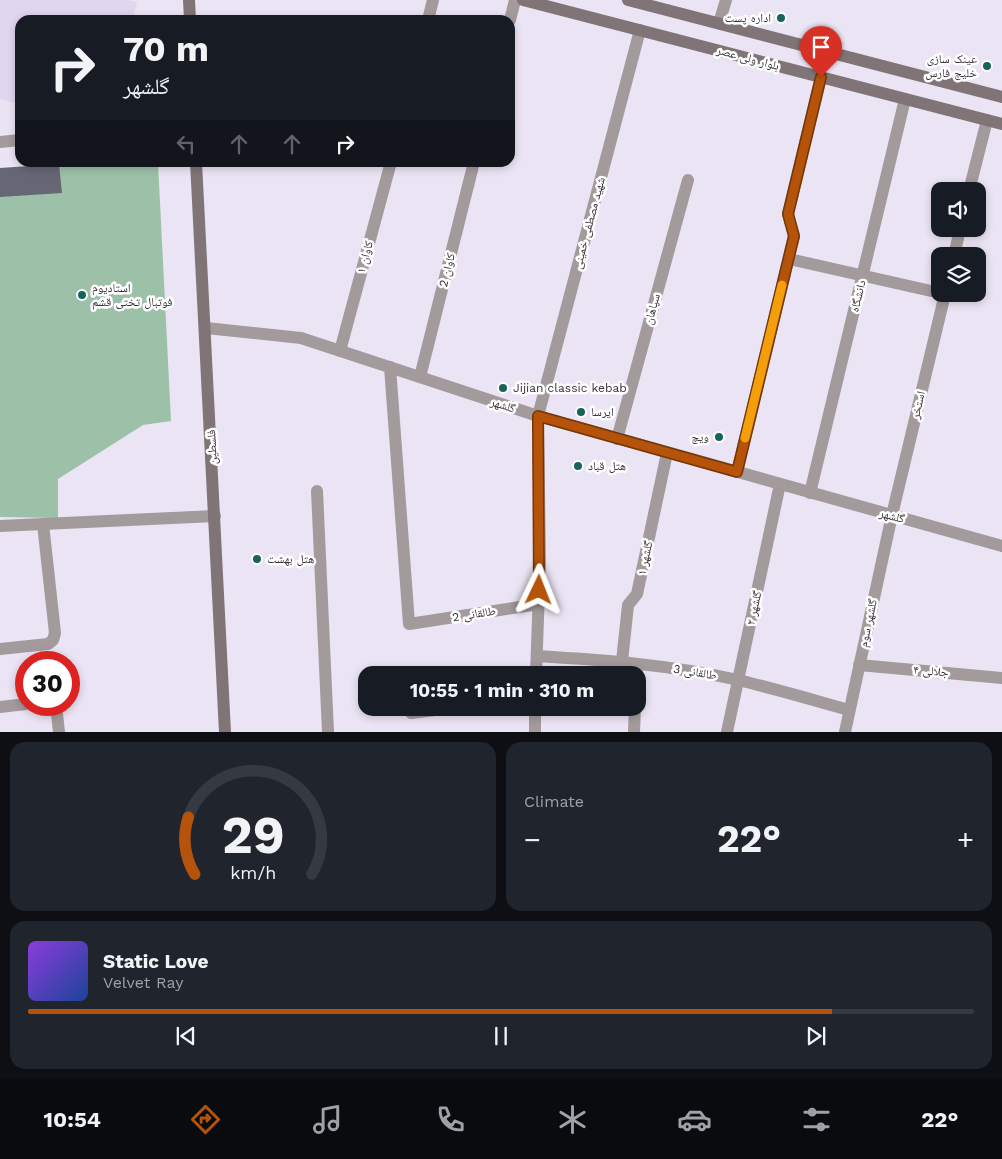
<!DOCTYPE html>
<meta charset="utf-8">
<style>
body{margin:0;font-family:"Work Sans","Noto Naskh Arabic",sans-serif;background:#20242c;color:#f1f3f6;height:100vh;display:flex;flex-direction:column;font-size:19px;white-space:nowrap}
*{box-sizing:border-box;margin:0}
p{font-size:16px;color:#9ea1a6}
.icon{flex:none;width:28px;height:28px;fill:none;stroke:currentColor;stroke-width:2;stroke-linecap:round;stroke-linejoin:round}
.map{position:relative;height:732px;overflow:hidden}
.details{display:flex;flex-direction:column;gap:10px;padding:10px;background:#0d0f14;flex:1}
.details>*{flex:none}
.top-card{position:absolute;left:15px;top:15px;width:500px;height:152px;border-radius:15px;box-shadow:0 2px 8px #0003;background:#171b24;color:#f1f3f6;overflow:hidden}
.fabs{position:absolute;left:931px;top:182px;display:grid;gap:10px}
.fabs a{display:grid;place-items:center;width:55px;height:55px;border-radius:10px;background:#171b24;box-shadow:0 2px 8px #0003;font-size:25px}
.speed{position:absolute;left:15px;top:651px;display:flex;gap:10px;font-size:25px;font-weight:700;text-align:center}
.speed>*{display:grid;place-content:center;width:65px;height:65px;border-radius:50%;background:#171b24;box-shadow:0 2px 8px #0003;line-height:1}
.speed .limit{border:8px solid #d22;background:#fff;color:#111}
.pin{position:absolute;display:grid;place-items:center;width:42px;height:42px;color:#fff;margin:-51px -21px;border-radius:50% 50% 50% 0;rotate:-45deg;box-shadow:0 0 5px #0007}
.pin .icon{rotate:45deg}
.me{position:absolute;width:55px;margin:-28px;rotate:2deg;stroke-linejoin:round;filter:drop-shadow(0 0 4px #0008)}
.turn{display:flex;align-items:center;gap:18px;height:105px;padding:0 25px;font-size:22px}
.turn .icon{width:65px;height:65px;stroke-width:2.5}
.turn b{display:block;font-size:35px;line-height:42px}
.lanes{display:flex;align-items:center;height:48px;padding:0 25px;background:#0003;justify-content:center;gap:25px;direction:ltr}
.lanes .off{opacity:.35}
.big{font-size:38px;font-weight:700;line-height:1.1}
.details .widget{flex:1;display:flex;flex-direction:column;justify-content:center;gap:8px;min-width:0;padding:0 18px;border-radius:15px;background:#20242c}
.details .dial{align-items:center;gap:0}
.dial svg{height:130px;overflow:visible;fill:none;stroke:#363941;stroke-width:7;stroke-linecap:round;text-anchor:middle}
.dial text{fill:#f1f3f6;stroke:none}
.song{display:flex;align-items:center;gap:15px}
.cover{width:60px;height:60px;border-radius:8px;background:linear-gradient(135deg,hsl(270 70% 55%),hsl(220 70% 35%))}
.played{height:5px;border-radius:2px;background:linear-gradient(90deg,#b45309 85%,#363941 85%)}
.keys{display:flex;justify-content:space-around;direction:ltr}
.heat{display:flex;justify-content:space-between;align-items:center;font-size:28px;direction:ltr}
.details .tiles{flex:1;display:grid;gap:10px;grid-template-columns:1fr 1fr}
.widget:last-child{grid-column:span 2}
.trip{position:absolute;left:358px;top:666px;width:288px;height:50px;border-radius:15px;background:#171b24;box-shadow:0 2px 8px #0003;font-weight:700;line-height:50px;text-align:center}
.tab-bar{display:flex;height:80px;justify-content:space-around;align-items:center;background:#090b0e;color:#9ea1a6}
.tab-bar .icon{width:35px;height:35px}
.tab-bar .selected{color:#b45309}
.tab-bar b{font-size:22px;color:#f1f3f6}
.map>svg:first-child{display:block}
.built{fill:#e0d6ee}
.green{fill:#9dc0a8}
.building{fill:#676675}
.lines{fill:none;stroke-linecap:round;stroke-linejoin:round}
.street{stroke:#a39a9b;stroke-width:12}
.secondary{stroke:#817476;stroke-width:12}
.route-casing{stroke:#753606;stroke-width:12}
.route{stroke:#b45309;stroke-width:9}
.slow{stroke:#f59e0b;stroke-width:9}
.poi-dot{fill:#18635b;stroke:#fff;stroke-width:2}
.labels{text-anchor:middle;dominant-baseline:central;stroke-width:5;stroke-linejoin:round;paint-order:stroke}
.poi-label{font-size:12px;fill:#353239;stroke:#fff;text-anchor:start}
.street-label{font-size:12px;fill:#353239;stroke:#fff}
</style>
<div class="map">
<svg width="1002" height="732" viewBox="0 0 1002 732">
<rect width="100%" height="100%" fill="#ebe4f4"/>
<!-- built -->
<path class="built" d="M0 0H128L137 2 132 20H20V104L0 99Z"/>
<!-- green -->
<path class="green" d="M87 163H158L171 421 143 425 58 479V518L0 517V169Z"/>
<!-- building -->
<path class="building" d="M59 164 62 193 0 197V168Z"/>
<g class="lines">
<!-- street -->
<g class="street">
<path d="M428 20 433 0"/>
<path d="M510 20 515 0"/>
<path d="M719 23 726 0"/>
<path d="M0 142 20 140"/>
<path d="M969 191 987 120"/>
<path d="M954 256 960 229"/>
<path d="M789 259 940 293"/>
<path d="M206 328 301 338 538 416 1002 546"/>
<path d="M340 351 391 162"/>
<path d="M390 367 409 624 539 604"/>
<path d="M420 377 474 162"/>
<path d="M617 439 688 180"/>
<path d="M737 472 794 236 788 214 821 77"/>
<path d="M317 491 328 732"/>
<path d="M810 493 905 99"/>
<path d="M0 526 215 516"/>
<path d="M0 649 48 644 53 640 55 633 43 524"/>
<path d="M537 656C604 660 672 665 738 680 776 689 813 700 849 710"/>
<path d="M622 661 628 605 637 594 667 453"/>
<path d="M859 665 1002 678"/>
<path d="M536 675 540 562 538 416 640 30"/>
<path d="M636 681 637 664"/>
<path d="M56 705 59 732"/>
<path d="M0 707 26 704"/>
<path d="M411 713 451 708"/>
<path d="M535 732V708"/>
<path d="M634 732 635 708"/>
<path d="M727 732 780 484"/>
<path d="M845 732 892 515 945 294"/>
</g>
<!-- secondary -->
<g class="secondary">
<path d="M189 0 190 20"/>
<path d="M523 0 1002 124"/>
<path d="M628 0 1002 97"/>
<path d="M196 162 225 732"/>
</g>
</g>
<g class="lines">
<!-- route casing -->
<g class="route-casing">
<path id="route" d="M539 590 538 416 737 472 794 236 788 214 821 77"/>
</g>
<!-- route -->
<use href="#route" class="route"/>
<!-- slow -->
<path class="slow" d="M745 438 782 285"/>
</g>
<!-- markers -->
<g class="poi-dot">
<circle cx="781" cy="18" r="5"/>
<circle cx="987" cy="66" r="5"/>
<circle cx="82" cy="295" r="5"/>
<circle cx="503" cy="388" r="5"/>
<circle cx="581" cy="412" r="5"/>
<circle cx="719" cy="437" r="5"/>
<circle cx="578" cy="466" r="5"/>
<circle cx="257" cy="559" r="5"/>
</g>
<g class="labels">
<!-- poi labels -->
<g class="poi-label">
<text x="771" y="18" text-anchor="end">اداره پست</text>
<text x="977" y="59" text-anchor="end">عینک سازی<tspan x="977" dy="14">خلیج فارس</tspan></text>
<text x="92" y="288">استادیوم<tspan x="92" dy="14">فوتبال تختی قشم</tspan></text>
<text x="513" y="388">Jijian classic kebab</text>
<text x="591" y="412">ایرسا</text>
<text x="709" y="437" text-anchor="end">ویچ</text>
<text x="588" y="466">هتل قباد</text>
<text x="267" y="559">هتل بهشت</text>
</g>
<!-- street labels -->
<g class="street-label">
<text transform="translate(748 58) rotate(15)">بلوار ولی عصر</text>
<text transform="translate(589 223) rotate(-75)">شهید مصطفی خمینی</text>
<text transform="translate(365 257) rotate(-75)">کاوان ۱</text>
<text transform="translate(447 270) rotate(-76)">کاوان 2</text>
<text transform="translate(858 296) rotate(-76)">دانشگاه</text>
<text transform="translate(652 309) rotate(-75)">سپاهان</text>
<text transform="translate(503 405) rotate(18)">گلشهر</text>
<text transform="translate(918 405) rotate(-77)">استخر</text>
<text transform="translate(212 447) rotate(-93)">فلسطین</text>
<text transform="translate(892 516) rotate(15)">گلشهر</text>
<text transform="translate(645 558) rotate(-78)">گلشهر ۱</text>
<text transform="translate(754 608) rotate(-78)">گلشهر ۲</text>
<text transform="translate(474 614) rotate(-9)">طالقانی 2</text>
<text transform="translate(868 623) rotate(-78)">گلشهر سوم</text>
<text transform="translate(931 671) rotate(5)">جلالی ۴</text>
<text transform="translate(695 672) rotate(9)">طالقانی 3</text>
</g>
</g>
</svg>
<div class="fabs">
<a><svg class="icon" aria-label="sound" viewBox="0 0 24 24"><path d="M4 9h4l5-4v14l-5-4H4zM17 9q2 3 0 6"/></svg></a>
<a><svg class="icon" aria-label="layers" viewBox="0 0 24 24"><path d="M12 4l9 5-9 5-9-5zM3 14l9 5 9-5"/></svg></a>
</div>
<div class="speed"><div class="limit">30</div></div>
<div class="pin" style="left:821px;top:77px;background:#d93025"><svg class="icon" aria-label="arrive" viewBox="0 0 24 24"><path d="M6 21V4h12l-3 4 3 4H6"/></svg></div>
<svg class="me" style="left:539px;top:590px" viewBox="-20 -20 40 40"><path d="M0-17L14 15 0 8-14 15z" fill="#b45309" stroke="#fff" stroke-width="4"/></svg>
<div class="trip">10:55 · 1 min · 310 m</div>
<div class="top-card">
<div class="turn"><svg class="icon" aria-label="right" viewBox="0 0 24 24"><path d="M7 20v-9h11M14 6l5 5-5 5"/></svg><div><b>70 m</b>گلشهر</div></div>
<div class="lanes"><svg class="icon off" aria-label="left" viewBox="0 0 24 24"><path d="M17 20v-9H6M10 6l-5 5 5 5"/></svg><svg class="icon off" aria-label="ahead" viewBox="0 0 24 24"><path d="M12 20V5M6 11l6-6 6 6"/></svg><svg class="icon off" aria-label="ahead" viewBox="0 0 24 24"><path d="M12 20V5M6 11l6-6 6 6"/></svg><svg class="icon" aria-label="right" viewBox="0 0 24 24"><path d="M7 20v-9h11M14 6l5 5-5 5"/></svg></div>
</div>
</div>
<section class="details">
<div class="tiles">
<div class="widget dial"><svg viewBox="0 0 100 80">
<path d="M14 69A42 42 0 1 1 86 69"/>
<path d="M14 69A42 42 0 0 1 10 34" stroke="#b45309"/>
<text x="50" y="56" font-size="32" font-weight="700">29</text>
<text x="50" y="72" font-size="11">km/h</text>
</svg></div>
<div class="widget"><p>Climate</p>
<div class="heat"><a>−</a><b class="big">22°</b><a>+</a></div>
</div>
<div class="widget">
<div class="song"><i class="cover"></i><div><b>Static Love</b><p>Velvet Ray</p></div></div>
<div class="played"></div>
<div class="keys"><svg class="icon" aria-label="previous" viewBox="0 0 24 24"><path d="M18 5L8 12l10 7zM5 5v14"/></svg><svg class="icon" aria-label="pause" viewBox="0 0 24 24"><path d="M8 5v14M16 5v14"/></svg><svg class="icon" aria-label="next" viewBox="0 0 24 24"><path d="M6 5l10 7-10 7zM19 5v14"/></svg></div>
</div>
</div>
</section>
<nav class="tab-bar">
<b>10:54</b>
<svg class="icon selected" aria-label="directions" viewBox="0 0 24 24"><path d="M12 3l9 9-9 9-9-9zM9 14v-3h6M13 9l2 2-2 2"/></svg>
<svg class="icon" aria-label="music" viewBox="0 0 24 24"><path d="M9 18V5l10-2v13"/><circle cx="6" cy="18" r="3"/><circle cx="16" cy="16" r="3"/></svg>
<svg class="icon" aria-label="phone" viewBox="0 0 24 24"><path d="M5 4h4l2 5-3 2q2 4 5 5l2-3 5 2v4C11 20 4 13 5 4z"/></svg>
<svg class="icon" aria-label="climate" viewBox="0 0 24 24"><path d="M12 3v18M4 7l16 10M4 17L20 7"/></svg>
<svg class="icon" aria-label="car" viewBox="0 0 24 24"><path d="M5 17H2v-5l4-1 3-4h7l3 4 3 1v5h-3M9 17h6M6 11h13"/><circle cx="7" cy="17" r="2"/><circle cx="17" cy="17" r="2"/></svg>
<svg class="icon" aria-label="filters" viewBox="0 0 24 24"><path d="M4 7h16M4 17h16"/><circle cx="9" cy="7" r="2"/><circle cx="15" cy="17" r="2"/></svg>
<b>22°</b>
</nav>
